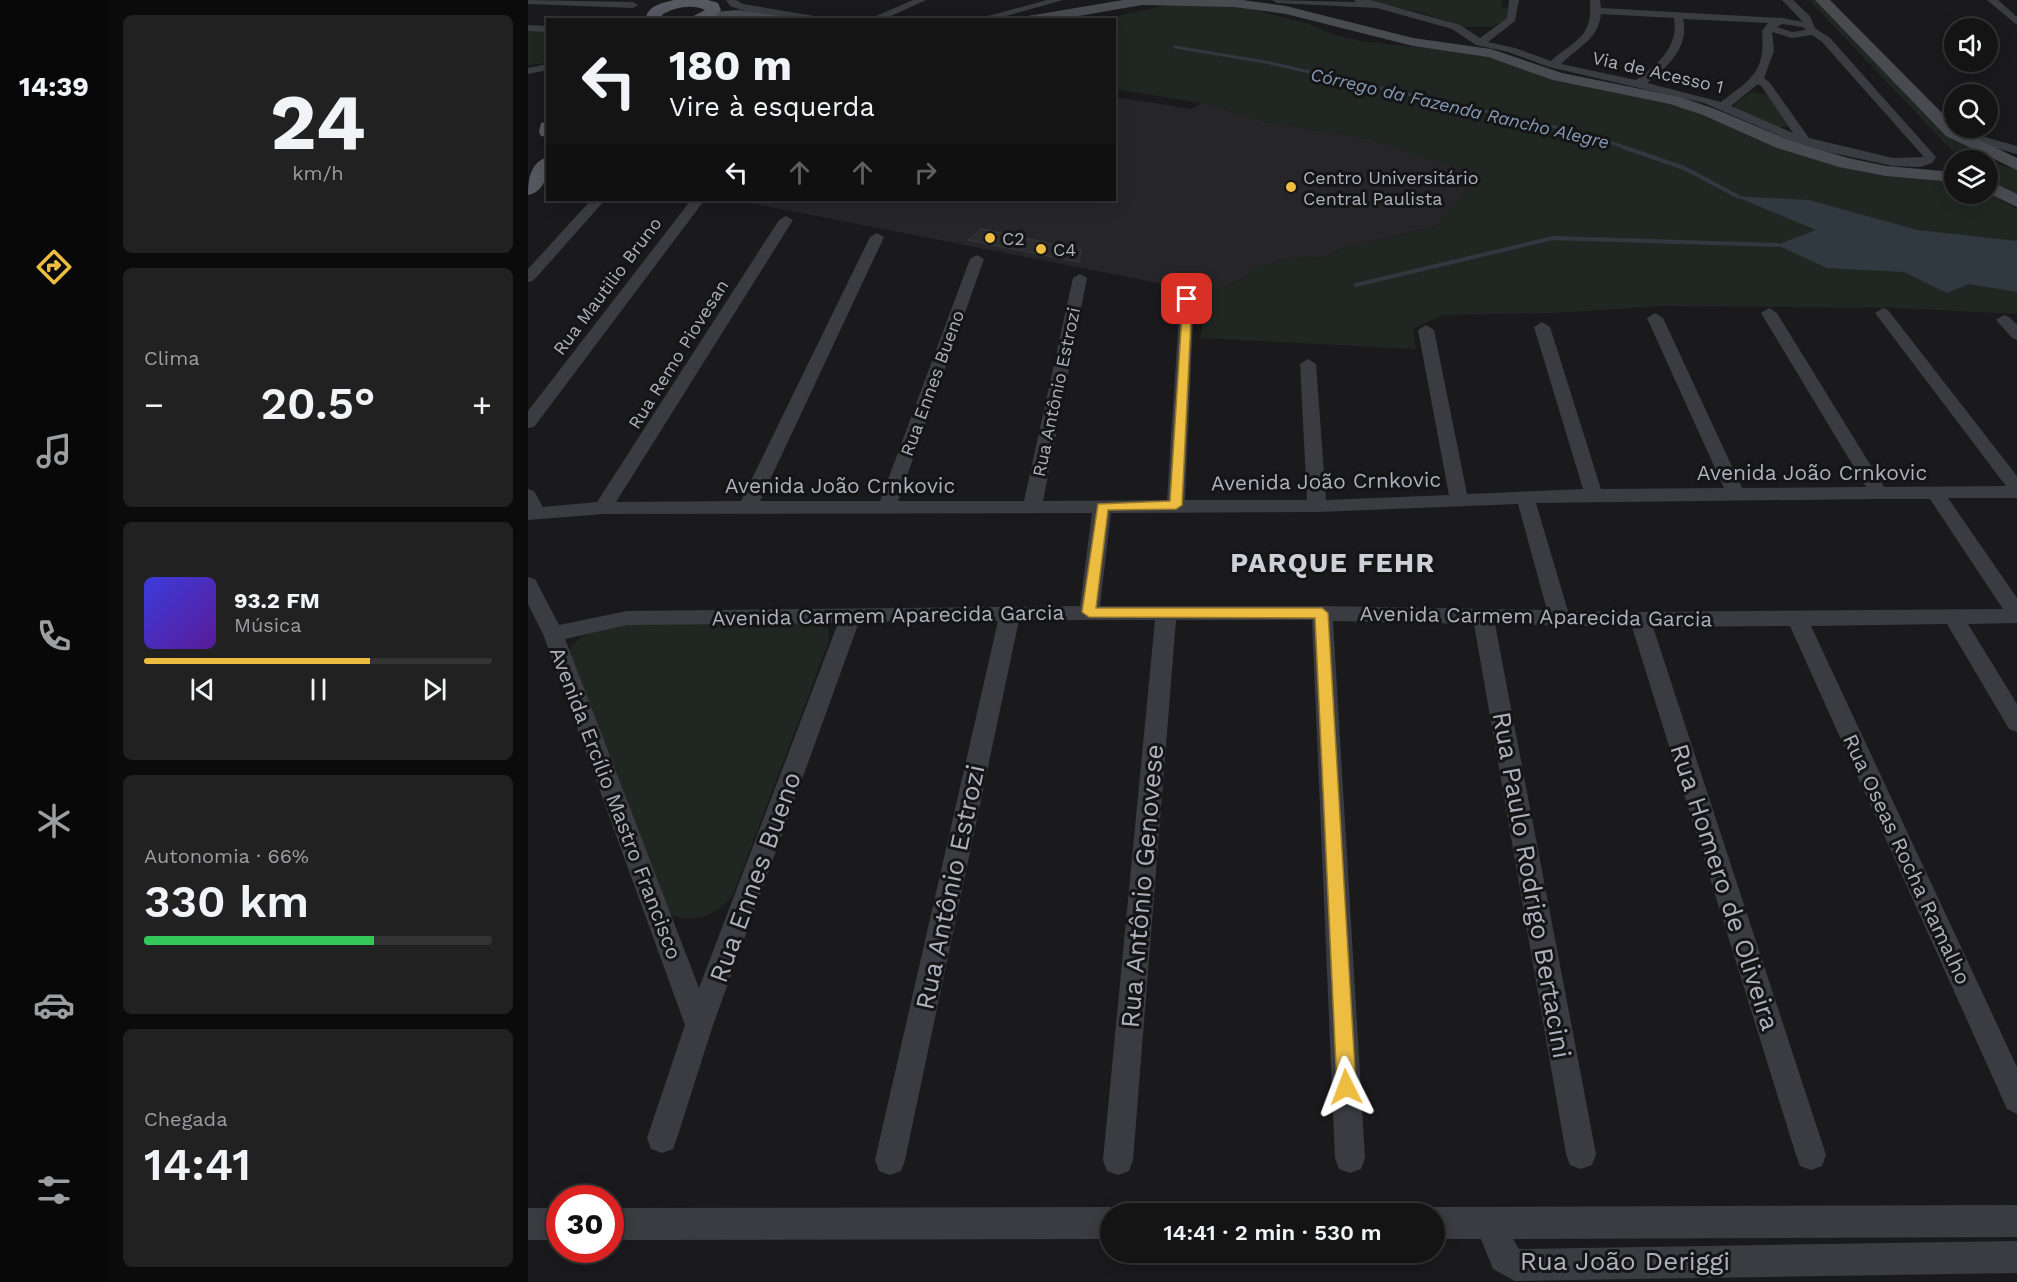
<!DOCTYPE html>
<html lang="pt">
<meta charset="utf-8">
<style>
body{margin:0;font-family:"Work Sans",sans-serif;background:#212122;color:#f1f3f6;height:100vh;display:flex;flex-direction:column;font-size:22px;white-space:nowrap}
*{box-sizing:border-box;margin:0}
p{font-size:20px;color:#9d9ea0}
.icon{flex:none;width:33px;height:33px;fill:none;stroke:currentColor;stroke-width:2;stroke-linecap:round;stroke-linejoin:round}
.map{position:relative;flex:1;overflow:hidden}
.sheet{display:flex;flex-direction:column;gap:15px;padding:15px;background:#0b0b0c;width:420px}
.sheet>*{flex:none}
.top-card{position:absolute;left:18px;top:18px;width:570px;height:183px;border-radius:0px;box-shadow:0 3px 15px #0003,0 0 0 2px #333334;background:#141415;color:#f1f3f6;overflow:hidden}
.buttons{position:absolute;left:1416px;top:18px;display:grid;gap:12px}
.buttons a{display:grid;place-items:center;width:54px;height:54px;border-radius:50%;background:#141415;box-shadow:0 3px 15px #0003,0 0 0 2px #333334;font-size:30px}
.speed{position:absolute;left:18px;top:1185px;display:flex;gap:12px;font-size:30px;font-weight:700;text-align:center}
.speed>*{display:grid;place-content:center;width:78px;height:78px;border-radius:50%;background:#141415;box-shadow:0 3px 15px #0003,0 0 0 2px #333334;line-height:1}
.speed .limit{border:9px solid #d22;background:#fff;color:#111}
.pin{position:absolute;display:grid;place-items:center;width:51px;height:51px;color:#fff;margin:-26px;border-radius:12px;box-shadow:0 3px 9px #0006}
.me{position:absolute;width:66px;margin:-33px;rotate:357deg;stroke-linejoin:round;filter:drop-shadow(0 0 4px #0008)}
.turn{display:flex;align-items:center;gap:21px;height:126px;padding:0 24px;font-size:27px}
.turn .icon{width:78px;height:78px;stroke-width:2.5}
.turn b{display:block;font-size:42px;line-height:51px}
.lanes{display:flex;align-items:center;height:57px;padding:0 24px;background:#0003;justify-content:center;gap:30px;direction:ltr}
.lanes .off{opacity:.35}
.big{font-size:45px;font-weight:600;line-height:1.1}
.sheet .card{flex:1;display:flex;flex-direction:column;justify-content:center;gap:9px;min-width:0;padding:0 21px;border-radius:9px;background:#212122}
.sheet .dial{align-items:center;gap:0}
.dial b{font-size:78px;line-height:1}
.song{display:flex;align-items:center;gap:18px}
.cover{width:72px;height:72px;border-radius:9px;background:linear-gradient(135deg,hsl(240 70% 55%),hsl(270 70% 35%))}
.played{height:6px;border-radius:3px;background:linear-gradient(90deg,#edbd42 65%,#333334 65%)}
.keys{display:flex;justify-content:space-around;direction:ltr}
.heat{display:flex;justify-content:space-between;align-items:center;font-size:33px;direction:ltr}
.charge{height:9px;border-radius:4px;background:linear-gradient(90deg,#34c759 66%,#333334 0)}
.trip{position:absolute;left:572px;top:1203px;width:345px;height:60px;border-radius:30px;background:#141415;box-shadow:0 3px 15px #0003,0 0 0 2px #333334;font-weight:600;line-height:60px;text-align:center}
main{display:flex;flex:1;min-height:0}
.dock{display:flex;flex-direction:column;width:108px;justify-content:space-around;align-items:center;background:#080808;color:#9d9ea0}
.dock .icon{width:42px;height:42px}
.dock .on{color:#edbd42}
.dock b{font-size:27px;color:#f1f3f6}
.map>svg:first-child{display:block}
.built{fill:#262629}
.green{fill:#202722}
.water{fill:#303840}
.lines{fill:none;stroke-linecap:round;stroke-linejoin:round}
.stream-far1{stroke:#303840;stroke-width:3}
.stream{stroke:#303840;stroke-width:4}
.building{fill:#2d2d30;stroke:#343438;stroke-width:1.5}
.street{fill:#3b3c41;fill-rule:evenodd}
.secondary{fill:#494b51;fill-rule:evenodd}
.primary{fill:#575960;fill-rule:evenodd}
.route{fill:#edbd42;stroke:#9a7b2b;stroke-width:1.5}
.poi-dot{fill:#edbd42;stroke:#151517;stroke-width:2}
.labels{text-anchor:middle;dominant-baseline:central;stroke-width:6;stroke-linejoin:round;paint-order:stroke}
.far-street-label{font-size:18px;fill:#adb1bb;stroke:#151517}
.far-water-label{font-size:18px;font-style:italic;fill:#869cb5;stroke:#151517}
.far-poi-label{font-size:18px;fill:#adb1bb;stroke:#151517;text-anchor:start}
.street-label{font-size:21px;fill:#adb1bb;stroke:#151517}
.near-street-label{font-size:26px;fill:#adb1bb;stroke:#151517}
.district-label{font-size:27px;font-weight:bold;letter-spacing:1.5px;fill:#ced0d7;stroke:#151517}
</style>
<main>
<nav class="dock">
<b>14:39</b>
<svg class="icon on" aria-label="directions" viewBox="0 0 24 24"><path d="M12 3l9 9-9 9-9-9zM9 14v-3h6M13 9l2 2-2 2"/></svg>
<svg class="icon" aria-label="music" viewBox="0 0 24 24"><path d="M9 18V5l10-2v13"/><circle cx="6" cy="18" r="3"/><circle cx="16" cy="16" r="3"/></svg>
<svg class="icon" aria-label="phone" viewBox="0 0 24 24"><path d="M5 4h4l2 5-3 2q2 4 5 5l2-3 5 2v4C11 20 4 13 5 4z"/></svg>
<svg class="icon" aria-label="climate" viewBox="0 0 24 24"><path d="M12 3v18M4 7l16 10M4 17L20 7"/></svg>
<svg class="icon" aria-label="car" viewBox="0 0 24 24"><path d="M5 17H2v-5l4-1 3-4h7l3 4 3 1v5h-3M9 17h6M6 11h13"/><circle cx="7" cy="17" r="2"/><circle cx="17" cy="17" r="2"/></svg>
<svg class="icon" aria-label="filters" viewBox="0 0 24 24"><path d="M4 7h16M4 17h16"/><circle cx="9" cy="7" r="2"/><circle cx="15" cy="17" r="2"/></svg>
</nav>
<section class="sheet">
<div class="card dial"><b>24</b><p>km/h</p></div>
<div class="card"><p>Clima</p>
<div class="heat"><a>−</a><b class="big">20.5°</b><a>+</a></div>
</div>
<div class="card">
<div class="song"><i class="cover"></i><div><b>93.2 FM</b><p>Música</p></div></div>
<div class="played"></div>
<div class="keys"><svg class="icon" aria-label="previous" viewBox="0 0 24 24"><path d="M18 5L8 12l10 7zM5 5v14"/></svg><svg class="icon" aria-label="pause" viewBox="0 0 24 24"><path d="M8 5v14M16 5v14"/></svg><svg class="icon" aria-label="next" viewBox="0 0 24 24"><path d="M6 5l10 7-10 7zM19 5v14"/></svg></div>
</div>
<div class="card"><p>Autonomia · 66%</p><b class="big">330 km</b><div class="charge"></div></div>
<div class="card"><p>Chegada</p><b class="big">14:41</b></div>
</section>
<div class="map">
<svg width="1489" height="1282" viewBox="0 0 1489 1282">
<rect width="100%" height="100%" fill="#1a1a1c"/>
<!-- built -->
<path class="built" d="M587 97 663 109 674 103 739 122 842 139 950 175 908 226 816 248 795 258 778 257 750 261 729 268 716 278 681 293 207 200H586Z"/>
<!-- green -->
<g class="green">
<path d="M834 0H974V7L982 9 977 21 963 27H936L895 13Z"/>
<path d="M1281 0H1290L1420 133 1458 155 1431 158Z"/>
<path d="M644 4 712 6 781 24 804 34 833 41 950 54 1027 79 1122 98 1172 112 1233 140 1426 180V194L1460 193 1489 209V314L1370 308 1134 306 1027 313 914 315 885 329 888 349 672 338 681 293 716 278 729 268 750 261 778 257 795 258 816 248 908 226 950 175 842 139 739 122 674 103 587 89 586 20H573Z"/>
<path d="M0 29 19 30V63L0 65Z"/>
<path d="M1223 92 1239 95 1262 127H1249L1207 108 1206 105Z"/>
<path d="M1460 162 1489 169V197L1460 182Z"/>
<path d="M283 622 294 624 300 628 301 641 204 897C186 917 161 926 137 911L39 655C47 635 66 630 85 623Z"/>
</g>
<!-- water -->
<path class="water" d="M1206 196 1281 200 1390 230 1489 241V292L1441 284 1419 293 1376 272 1299 268 1249 245 1288 230Z"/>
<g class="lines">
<!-- stream-far1 -->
<path class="stream-far1" d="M647 47 737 62 1054 133 1099 148"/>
<!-- stream -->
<g class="stream">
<path d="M1095 147 1156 168 1211 197"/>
<path d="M828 285 1025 238 1249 245"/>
</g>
</g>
<!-- building -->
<path class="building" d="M454 229 553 250 551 262 440 240Z"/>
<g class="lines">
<!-- street -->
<g class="street">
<path d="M0 0 105 2 110 5 105 8 0 4Z"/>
<path d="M198 0H208L215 4 310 20C277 20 233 18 202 6Z"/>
<path d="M385 0H398L354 20H339Z"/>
<path d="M519 0H535L464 20H445Z"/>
<path d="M744 0 828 2 826 0H842L932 25 952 38 979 18 981 0H991L987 21 960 42 987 48 1023 61C1048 39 1065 38 1062 0H1072L1073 8 1254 18 1275 22 1254 0H1265L1282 16 1287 28 1302 38 1408 157 1404 163 1392 167 1365 166 1301 152 1261 140 1176 103 1021 67 980 52 948 45 924 29 849 8 749 3ZM1073 14 1146 18C1151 47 1129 65 1108 80L1033 64C1050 47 1070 40 1073 14ZM1155 19 1240 23 1234 31C1238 72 1223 79 1193 102L1119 83C1139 67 1162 47 1155 19ZM1254 24 1275 27 1278 30 1264 32 1249 27ZM1244 32 1264 38 1284 35 1294 42 1396 157 1365 158 1281 138 1242 83 1236 78 1246 51ZM1230 84 1234 87 1265 133 1203 106Z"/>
<path d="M1459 0H1470L1489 17V25Z"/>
<path d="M0 25 20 26V32L0 31Z"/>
<path d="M20 64V70L0 74V68Z"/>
<path d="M1424 128 1489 146V154L1420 135 1418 132Z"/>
<path d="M63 200H77L5 281 0 282V269Z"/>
<path d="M163 200H173L175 202 6 427 0 428V411Z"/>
<path d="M258 216 265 220 88 502 213 501 342 237 349 233 356 237 232 501H352L442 259 449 255 456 259 370 501H496L545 278 552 274 559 278 515 501 639 500 652 299 659 295 666 299 657 500H779L772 364 780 359 788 364 798 500 921 495 890 330 898 325 906 330 939 494 1055 489 1006 327 1014 322 1022 327 1073 489 1196 488 1119 318 1127 313 1135 318 1214 488 1338 487 1233 313 1241 308 1249 313 1356 487 1478 486 1347 313 1355 308 1360 310 1489 476V498H1420L1489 598V623L1440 624 1489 704V732L1481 729 1419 624 1283 626 1489 1067V1114L1479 1109 1262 626 1125 627 1298 1155 1294 1166 1283 1170 1272 1166 1268 1155 1104 627 967 624 1068 1154 1064 1165 1053 1169 1042 1165 1038 1154 946 624 805 621 837 1158 833 1169 822 1173 811 1169 807 1158 784 620H648L605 1160 601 1171 590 1175 579 1171 575 1160 627 620H491L377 1160 373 1171 362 1175 351 1171 347 1160 470 621 331 622 185 1025 149 1138 145 1149 134 1153 123 1149 119 1138 157 1025 15 634 0 604V577L7 579 31 625 99 611 552 606 564 513 75 514 0 520V489L6 491 15 507 69 502 251 220ZM1347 499H1402L1475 609 1112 612 1040 611 1008 503ZM990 504 1019 610 794 606H572L583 513 789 512ZM310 623 171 988 37 639 99 625Z"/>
<path d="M1476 315 1481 317 1489 325V340L1484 338 1468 320Z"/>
<path d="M1489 1205V1237L985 1239 991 1249 1489 1241V1273L987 1281 965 1269 953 1239H906V1214H894L906 1207Z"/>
<path d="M582 1207 594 1214H582V1239L82 1240V1208Z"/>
<rect x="0" y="1208" width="32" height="32"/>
</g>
<!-- secondary -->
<g class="secondary">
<path d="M595 0H714L758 6 885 38 963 49 1034 73 1152 97 1187 109 1261 140 1320 158 1358 166 1426 172V182L1358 176 1311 167 1249 148 1175 115 1142 104 1025 80 960 57 885 46 758 14 706 7 614 5 528 20H493L500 16Z"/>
<path d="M1287 0H1302L1426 125V128L1489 158V170L1418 136Z"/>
<path d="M210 10 252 16 259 20H169L167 17 174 13Z"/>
<path d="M1460 180 1489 194V207L1460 193Z"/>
</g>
<!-- primary -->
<g class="primary">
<path d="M146 0H180L190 3 193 10C184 22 172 20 158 20L177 10C165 4 146 7 134 15L137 20H120L118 17C121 5 135 3 146 0Z"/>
<path d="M20 122V137L13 136 11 132 13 123Z"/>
<path d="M20 157C20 173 18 191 0 195 0 180 2 162 20 157Z"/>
</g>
</g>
<!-- route -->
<path class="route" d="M659 296 664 299 654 505 648 509 580 510 568 608H794L800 613 828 1087 825 1094 818 1097 812 1094 809 1087 787 618 561 617 554 612 570 504 642 501 655 299Z"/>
<!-- markers -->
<g class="poi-dot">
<circle cx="763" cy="187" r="6"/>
<circle cx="462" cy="238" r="6"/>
<circle cx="513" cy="249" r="6"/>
</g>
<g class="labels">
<!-- far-street labels -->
<g class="far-street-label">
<text transform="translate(1130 72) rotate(13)">Via de Acesso 1</text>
<text transform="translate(79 286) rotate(-53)">Rua Mautilio Bruno</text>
<text transform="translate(150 354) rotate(-58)">Rua Remo Piovesan</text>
<text transform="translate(404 383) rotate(-70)">Rua Ennes Bueno</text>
<text transform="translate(528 392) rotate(-78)">Rua Antônio Estrozi</text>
</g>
<!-- far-water labels -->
<g class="far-water-label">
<text transform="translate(932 108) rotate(13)">Córrego da Fazenda Rancho Alegre</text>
</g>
<!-- far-poi labels -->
<g class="far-poi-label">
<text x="775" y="177">Centro Universitário<tspan x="775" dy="21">Central Paulista</tspan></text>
<text x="474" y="238">C2</text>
<text x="525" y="249">C4</text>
</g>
<!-- street labels -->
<g class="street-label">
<text x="1284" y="472">Avenida João Crnkovic</text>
<text transform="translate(798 481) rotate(-1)">Avenida João Crnkovic</text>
<text x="312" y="485">Avenida João Crnkovic</text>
<text transform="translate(360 615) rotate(-1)">Avenida Carmem Aparecida Garcia</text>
<text transform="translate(1008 616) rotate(1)">Avenida Carmem Aparecida Garcia</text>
<text transform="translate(88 803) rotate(69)">Avenida Ercílio Mastro Francisco</text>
<text transform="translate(1379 859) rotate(65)">Rua Oseas Rocha Ramalho</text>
</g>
<!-- near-street labels -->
<g class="near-street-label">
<text transform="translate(227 877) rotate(-70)">Rua Ennes Bueno</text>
<text transform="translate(1004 885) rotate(80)">Rua Paulo Rodrigo Bertacini</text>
<text transform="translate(614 886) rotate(-85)">Rua Antônio Genovese</text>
<text transform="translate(422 887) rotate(-78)">Rua Antônio Estrozi</text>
<text transform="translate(1197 887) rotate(72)">Rua Homero de Oliveira</text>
<text x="1097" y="1261">Rua João Deriggi</text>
</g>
<!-- district labels -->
<g class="district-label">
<text x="805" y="563">PARQUE FEHR</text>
</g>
</g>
</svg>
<div class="buttons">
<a><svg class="icon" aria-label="sound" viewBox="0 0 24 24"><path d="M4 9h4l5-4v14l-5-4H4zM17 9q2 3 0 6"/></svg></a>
<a><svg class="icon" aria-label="search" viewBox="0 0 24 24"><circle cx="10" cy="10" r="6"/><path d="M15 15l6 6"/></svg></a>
<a><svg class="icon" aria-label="layers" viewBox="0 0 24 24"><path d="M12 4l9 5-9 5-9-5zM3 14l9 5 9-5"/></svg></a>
</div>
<div class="speed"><div class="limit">30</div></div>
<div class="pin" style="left:659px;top:299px;background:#d93025"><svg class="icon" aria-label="arrive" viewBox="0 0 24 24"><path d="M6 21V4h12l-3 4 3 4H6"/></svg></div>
<svg class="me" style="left:818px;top:1087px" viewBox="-20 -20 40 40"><path d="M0-17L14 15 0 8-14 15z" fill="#edbd42" stroke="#fff" stroke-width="4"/></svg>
<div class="trip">14:41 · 2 min · 530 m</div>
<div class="top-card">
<div class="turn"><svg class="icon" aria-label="left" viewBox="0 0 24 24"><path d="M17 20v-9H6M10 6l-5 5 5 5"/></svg><div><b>180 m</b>Vire à esquerda</div></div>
<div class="lanes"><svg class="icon" aria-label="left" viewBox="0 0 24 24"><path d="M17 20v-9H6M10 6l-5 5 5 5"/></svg><svg class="icon off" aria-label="ahead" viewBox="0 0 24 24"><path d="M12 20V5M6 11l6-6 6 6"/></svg><svg class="icon off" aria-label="ahead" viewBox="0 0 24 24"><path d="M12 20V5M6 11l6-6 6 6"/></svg><svg class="icon off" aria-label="right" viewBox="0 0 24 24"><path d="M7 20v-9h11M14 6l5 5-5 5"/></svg></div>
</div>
</div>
</main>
